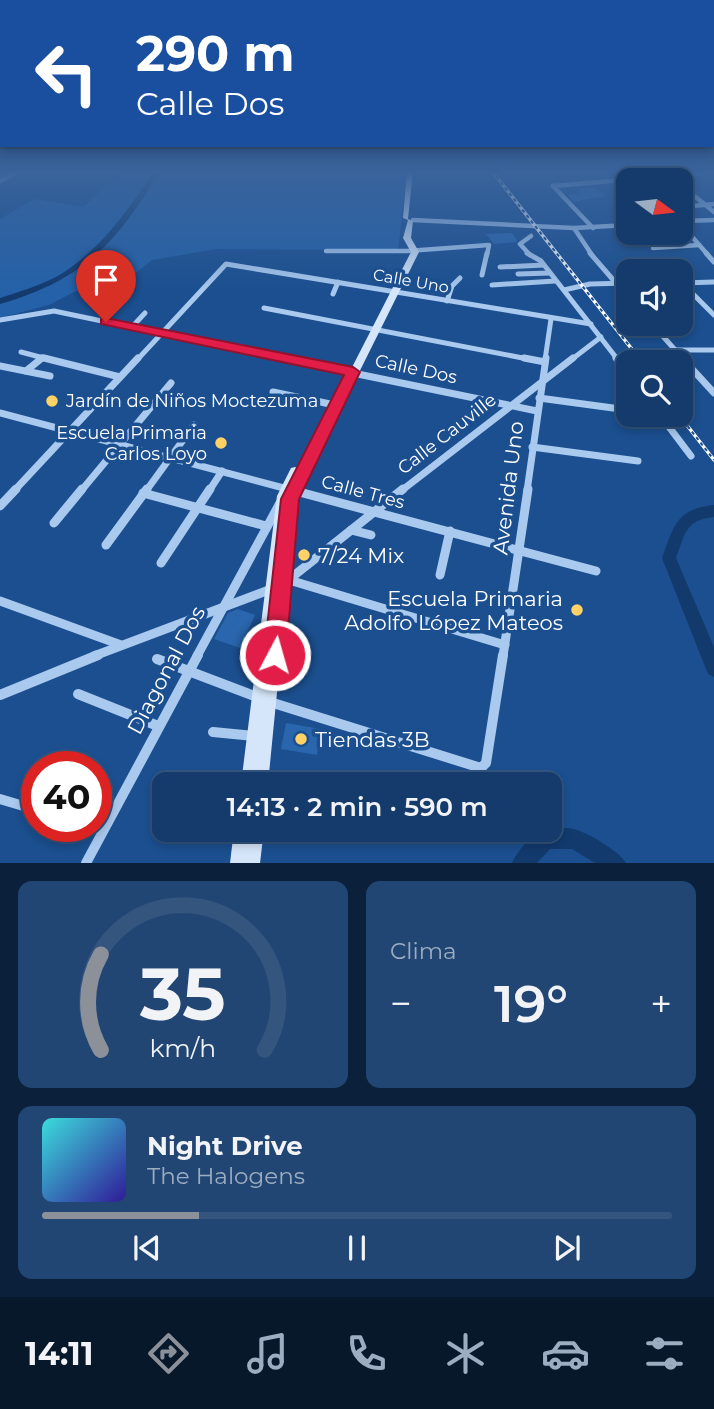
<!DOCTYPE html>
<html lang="es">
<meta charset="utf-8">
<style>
body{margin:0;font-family:Montserrat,sans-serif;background:#214673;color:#f1f3f6;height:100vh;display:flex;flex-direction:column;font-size:26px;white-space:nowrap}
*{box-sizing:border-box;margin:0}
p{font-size:23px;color:#9dadc1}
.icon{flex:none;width:38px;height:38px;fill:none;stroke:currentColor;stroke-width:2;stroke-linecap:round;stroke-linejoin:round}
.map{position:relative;height:863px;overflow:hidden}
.details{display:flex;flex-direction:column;gap:18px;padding:18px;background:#0b203b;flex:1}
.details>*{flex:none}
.banner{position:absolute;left:0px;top:0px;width:714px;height:147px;box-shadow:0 4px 10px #0003,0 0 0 2px #33557e;background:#1a4fa0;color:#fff;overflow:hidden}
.needle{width:46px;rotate:105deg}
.tools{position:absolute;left:616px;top:168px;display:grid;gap:14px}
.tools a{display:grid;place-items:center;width:77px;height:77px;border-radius:14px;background:#143b6b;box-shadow:0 4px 10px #0003,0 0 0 2px #33557e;font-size:35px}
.speed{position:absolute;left:21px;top:751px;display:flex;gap:14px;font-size:35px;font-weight:700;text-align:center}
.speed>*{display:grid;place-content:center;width:91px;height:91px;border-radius:50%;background:#143b6b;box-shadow:0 4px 10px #0003,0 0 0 2px #33557e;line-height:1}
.speed .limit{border:10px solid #d22;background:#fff;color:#111}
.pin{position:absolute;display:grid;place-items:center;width:60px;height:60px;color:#fff;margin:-72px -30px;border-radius:50% 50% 50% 0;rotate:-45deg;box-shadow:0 0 7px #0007}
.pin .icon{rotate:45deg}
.me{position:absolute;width:77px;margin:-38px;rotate:6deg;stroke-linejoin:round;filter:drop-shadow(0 0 5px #0008)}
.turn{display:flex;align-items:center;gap:24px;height:147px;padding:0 21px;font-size:32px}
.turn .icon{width:91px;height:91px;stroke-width:2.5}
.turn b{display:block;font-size:49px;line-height:60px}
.big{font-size:52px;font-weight:600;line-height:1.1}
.details .card{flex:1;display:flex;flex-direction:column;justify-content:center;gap:10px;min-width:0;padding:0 24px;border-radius:14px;background:#214673}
.details .dial{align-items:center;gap:0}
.dial svg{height:182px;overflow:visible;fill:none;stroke:#33557e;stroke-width:7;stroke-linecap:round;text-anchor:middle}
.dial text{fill:#f1f3f6;stroke:none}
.song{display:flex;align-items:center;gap:21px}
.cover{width:84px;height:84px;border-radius:10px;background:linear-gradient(135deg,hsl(180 70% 55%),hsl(250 70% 35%))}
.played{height:7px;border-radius:4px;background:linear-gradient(90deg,#8c9099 25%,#33557e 25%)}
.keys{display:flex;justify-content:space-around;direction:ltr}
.heat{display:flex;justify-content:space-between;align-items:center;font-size:38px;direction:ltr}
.details .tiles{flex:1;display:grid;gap:18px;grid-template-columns:1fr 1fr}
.card:last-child{grid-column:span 2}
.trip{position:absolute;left:152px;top:772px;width:410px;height:70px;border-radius:14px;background:#143b6b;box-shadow:0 4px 10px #0003,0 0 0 2px #33557e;font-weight:600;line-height:70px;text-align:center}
.menu{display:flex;height:112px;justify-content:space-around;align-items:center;background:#08182b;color:#9dadc1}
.menu .icon{width:49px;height:49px}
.menu .on{color:#8c9099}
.menu b{font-size:32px;color:#f1f3f6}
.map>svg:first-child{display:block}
.green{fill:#2461a8}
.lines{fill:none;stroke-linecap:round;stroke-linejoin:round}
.river{fill:#123a6d;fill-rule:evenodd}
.building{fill:#2a66ad}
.street-far4{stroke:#a9c9ee;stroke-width:4.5}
.street-far3{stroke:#a9c9ee;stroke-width:5}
.street-far2{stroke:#a9c9ee;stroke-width:7}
.street-far1{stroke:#a9c9ee;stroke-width:9}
.street{stroke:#a9c9ee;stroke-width:10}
.secondary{fill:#d6e6fa;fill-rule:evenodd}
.rail-casing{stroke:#fff;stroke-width:3.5}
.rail{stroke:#1b4f8f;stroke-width:2;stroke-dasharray:3.5;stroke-linecap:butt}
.route{fill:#e11d48;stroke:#92132f;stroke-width:2}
.poi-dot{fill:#ffd166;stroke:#1b4f8f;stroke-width:2.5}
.labels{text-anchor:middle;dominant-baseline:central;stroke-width:7;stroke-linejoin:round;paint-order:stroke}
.far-street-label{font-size:16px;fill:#fff;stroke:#1b4f8f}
.street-label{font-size:18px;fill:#fff;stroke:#1b4f8f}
.poi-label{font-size:18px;fill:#fff;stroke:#1b4f8f;text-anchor:start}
.near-street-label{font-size:21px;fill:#fff;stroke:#1b4f8f}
.near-poi-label{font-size:21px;fill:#fff;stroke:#1b4f8f;text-anchor:start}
</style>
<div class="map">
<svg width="714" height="863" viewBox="0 0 714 863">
<rect width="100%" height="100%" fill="#1b4f8f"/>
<!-- green -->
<path class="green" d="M109 171H407L398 250 216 249 152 260 110 294 109 305 91 304 100 294 76 291 49 305 0 318V219L34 199 84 207 109 182 121 179 120 175Z"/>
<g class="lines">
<!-- river -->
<g class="river">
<path d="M154 171H160C117 243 83 280 0 304V298C19 292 38 286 56 277 98 253 128 211 154 171Z"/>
<path d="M714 505V517C685 520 685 534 676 558L714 647V677L708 674 662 558C674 526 676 509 714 505Z"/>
<path d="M550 829C557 829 566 827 573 829 585 831 621 852 626 863H595L572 849H550L537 863H512C519 848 535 831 550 829Z"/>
</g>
</g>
<!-- building -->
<g class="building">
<path d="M595 187 604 196 574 202 568 195 579 194 577 192 580 189Z"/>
<path d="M512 233 517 240 516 242 494 244 486 234Z"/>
<path d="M238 609 255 615 240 648 214 639 228 613Z"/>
<path d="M286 723 321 729 317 755 281 749Z"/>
</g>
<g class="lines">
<!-- street-far4 -->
<g class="street-far4">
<path d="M0 181 20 171"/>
<path d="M681 185 714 212"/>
<path d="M553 186 714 172"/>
<path d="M553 186 593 228"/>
<path d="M681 207 714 204"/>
<path d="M413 220 574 228 628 225"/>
<path d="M681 221 714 220"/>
<path d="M681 224 708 255"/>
<path d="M574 228 592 255"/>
<path d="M653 248 699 245"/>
<path d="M326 251H407L489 245 487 255"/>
<path d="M530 255 520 244 531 236"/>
</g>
<!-- street-far3 -->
<g class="street-far3">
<path d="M527 253 541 261 618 360"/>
<path d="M590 253 628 297"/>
<path d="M706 253 714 262"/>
<path d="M500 267 544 265"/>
<path d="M518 274 550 273"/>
<path d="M482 275 487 253"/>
<path d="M681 283 714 282"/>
<path d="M682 283 714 315"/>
<path d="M492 285 555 281"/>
<path d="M564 290 590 284 628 283"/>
<path d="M333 294 338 282"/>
<path d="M447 301 452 286 460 278"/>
<path d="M264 308 533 360"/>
<path d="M0 320 54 311 289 360"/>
<path d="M652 324 684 360"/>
<path d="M132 327 145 313"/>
<path d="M675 350H714"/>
<path d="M21 352 51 360"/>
<path d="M137 360 226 264 591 324"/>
<path d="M545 360 551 319"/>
<path d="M571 360 601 337"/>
</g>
<!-- street-far2 -->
<g class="street-far2">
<path d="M44 358 120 377"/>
<path d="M280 358 537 411"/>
<path d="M524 358 545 362"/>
<path d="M616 358 628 373"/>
<path d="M682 358 714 393"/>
<path d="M0 366 50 376"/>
<path d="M26 371 42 358"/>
<path d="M273 392 330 404"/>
<path d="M539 398 628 410"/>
<path d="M0 413 295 491"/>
<path d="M660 415 691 456"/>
<path d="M532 447 638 461"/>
<path d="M14 491 138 358"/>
<path d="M81 491 171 383"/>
<path d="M146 491 194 425"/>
<path d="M209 491 222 471"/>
<path d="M401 491 573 358"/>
<path d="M527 491 546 358"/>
</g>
<!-- street-far1 -->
<g class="street-far1">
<path d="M288 489 596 571"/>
<path d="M143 493 266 526"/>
<path d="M0 506 16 489"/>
<path d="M54 523 82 489"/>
<path d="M351 530 371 535"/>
<path d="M106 545 147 489"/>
<path d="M161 563 210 489"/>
<path d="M440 575 450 531"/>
<path d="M289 580 505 645"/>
<path d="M0 601 121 645"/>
<path d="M94 656 282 585 403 489"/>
<path d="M197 656 280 503"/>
<path d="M503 656 528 489"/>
</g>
<!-- street -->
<g class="street">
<path d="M157 659 270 702 481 768"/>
<path d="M78 694 158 726"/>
<path d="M0 695 98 655"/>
<path d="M213 732 254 736"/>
<path d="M480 784 481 768 486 763 503 655"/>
<path d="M0 799 37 810"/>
<path d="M90 826 103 830"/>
<path d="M86 863 198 655"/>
</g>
<!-- secondary -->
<g class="secondary">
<path d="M407 171H413L408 219 413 221 411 238 419 252 296 499 268 784H241L277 496 291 468 295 467 300 469 411 252 403 238 408 220 403 218Z"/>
<path d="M234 830H264L260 863H230Z"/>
</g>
<!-- rail casing -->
<g class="rail-casing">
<g id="rail">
<path d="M492 171 642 362"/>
<path d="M679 415 714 460"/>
</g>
</g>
<!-- rail -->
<use href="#rail" class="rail"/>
</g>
<!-- sky -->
<linearGradient id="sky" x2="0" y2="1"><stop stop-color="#0f2b4f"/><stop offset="0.59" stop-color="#39639b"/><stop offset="1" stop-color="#39639b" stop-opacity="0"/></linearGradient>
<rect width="714" height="292" fill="url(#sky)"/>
<!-- route -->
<path class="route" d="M106 318 353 367 360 372 299 499 286 655 282 663 275 666 267 663 264 655 281 499 344 375 101 324V319Z"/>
<!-- markers -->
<g class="poi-dot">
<circle cx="52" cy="401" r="7"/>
<circle cx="221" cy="443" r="7"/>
<circle cx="304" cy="555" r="7"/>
<circle cx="577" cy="610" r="7"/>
<circle cx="301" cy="739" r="7"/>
</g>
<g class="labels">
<!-- far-street labels -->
<g class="far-street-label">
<text transform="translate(411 281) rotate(10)">Calle Uno</text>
</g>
<!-- street labels -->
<g class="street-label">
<text transform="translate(416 369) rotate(12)">Calle Dos</text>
<text transform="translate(447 434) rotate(-38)">Calle Cauville</text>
<text transform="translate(363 492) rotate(15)">Calle Tres</text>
</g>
<!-- poi labels -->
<g class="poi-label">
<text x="66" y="401">Jardín de Niños Moctezuma</text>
<text x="207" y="433" text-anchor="end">Escuela Primaria<tspan x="207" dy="21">Carlos Loyo</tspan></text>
</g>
<!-- near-street labels -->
<g class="near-street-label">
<text transform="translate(508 488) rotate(-83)">Avenida Uno</text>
<text transform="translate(166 670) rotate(-62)">Diagonal Dos</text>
</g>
<!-- near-poi labels -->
<g class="near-poi-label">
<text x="318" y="555">7/24 Mix</text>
<text x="563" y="598" text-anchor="end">Escuela Primaria<tspan x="563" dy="24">Adolfo López Mateos</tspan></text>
<text x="315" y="739">Tiendas 3B</text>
</g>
</g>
</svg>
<div class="tools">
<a><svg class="needle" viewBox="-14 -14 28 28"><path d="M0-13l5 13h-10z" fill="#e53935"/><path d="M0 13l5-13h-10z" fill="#9dadc1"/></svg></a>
<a><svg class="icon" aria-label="sound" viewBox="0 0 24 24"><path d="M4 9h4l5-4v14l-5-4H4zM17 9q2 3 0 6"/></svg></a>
<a><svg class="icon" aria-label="search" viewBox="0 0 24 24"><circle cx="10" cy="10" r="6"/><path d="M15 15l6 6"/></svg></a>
</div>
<div class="speed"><div class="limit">40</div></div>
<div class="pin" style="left:106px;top:322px;background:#d93025"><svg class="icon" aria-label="arrive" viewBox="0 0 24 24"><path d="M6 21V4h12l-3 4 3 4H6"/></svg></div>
<svg class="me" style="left:275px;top:655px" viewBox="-20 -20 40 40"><circle r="17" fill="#e11d48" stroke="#fff" stroke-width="3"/><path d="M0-11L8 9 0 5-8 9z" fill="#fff"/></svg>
<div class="trip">14:13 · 2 min · 590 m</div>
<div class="banner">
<div class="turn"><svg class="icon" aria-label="left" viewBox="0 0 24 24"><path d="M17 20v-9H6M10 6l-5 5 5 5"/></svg><div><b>290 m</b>Calle Dos</div></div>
</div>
</div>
<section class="details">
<div class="tiles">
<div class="card dial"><svg viewBox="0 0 100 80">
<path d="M14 69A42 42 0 1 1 86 69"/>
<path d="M14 69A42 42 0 0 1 14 27" stroke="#8c9099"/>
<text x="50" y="56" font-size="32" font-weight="700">35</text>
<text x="50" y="72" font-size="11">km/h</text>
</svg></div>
<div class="card"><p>Clima</p>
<div class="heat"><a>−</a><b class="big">19°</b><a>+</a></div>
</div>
<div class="card">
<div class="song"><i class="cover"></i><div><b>Night Drive</b><p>The Halogens</p></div></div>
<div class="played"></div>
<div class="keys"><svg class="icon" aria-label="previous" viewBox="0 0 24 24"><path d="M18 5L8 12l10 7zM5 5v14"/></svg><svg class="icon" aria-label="pause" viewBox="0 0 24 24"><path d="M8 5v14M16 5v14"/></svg><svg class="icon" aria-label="next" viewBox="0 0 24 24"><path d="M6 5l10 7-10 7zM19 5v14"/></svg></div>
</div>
</div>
</section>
<nav class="menu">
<b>14:11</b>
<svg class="icon on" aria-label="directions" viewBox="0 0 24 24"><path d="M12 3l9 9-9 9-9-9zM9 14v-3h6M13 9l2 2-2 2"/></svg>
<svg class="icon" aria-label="music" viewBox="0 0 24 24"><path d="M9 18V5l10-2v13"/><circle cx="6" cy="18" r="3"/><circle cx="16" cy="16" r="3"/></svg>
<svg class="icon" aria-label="phone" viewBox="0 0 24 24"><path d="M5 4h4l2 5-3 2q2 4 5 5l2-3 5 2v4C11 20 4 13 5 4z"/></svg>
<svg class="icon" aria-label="climate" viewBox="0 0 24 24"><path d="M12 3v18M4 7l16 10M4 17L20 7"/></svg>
<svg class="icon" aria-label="car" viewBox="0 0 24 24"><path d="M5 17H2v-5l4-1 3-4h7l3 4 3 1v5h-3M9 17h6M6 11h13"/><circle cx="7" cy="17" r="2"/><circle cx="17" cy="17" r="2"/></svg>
<svg class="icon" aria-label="filters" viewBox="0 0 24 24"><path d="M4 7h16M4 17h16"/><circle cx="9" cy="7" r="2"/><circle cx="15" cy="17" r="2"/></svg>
</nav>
